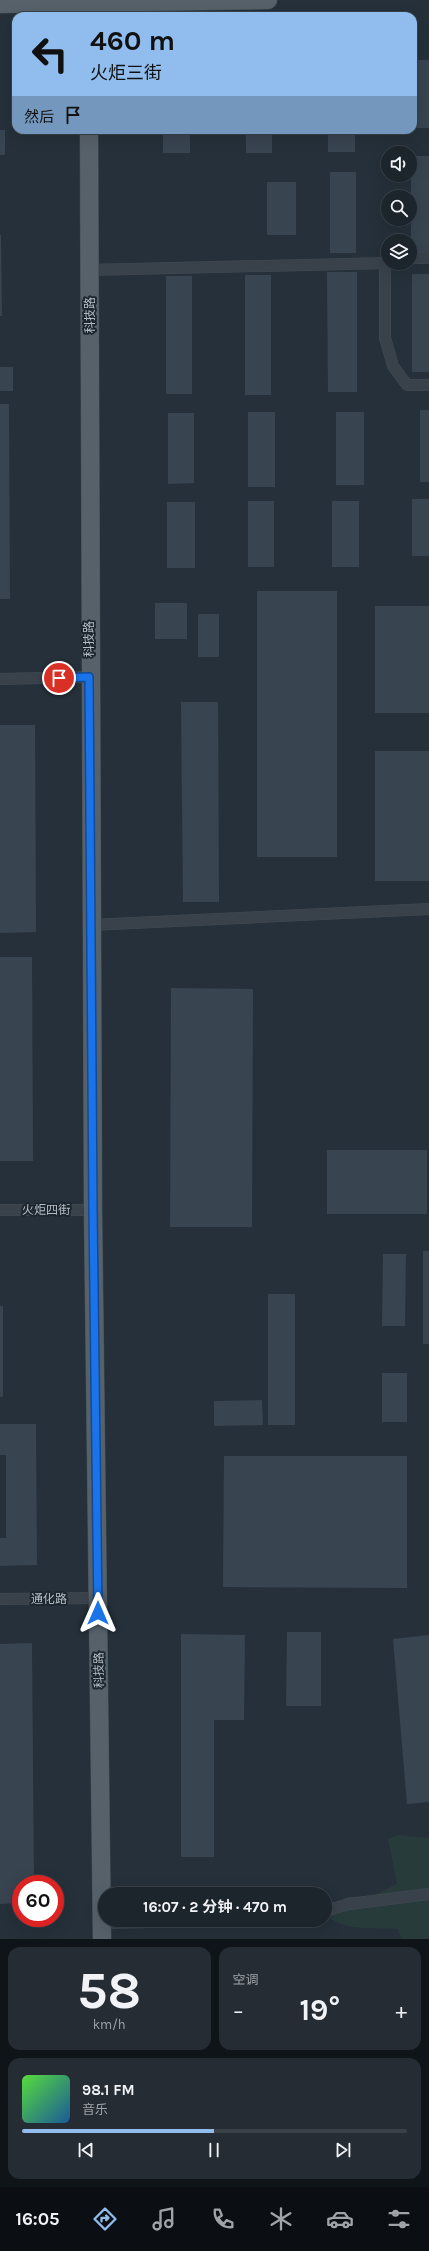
<!DOCTYPE html>
<html lang="zh">
<meta charset="utf-8">
<style>
body{margin:0;font-family:Karla,"Noto Sans SC",sans-serif;background:#252c34;color:#f1f3f6;height:100vh;display:flex;flex-direction:column;font-size:15px;white-space:nowrap}
*{box-sizing:border-box;margin:0}
p{font-size:13px;color:#a0a4a9}
.icon{flex:none;width:22px;height:22px;fill:none;stroke:currentColor;stroke-width:2;stroke-linecap:round;stroke-linejoin:round}
.map{position:relative;height:1939px;overflow:hidden}
.drawer{display:flex;flex-direction:column;gap:8px;padding:8px;background:#0f1418;flex:1}
.drawer>*{flex:none}
.guide{position:absolute;left:12px;top:12px;width:405px;height:122px;border-radius:12px;box-shadow:0 4px 16px #0002,0 0 0 1px #3a4148;background:#91bdee;color:#111;overflow:hidden}
.tools{position:absolute;left:381px;top:146px;display:grid;gap:8px}
.tools a{display:grid;place-items:center;width:36px;height:36px;border-radius:50%;background:#1c242c;box-shadow:0 4px 16px #0002,0 0 0 1px #3a4148;font-size:20px}
.speed{position:absolute;left:12px;top:1875px;display:flex;gap:8px;font-size:20px;font-weight:700;text-align:center}
.speed>*{display:grid;place-content:center;width:52px;height:52px;border-radius:50%;background:#1c242c;box-shadow:0 4px 16px #0002,0 0 0 1px #3a4148;line-height:1}
.speed .limit{border:6px solid #d22;background:#fff;color:#111}
.pin{position:absolute;display:grid;place-items:center;width:34px;height:34px;color:#fff;margin:-17px;border:2px solid #fff;border-radius:50%;box-shadow:0 1px 4px #0007}
.me{position:absolute;width:44px;margin:-22px;rotate:0deg;stroke-linejoin:round;filter:drop-shadow(0 0 3px #0008)}
.turn{display:flex;align-items:center;gap:14px;height:84px;padding:0 12px;font-size:18px}
.turn .icon{width:52px;height:52px;stroke-width:2.5}
.turn b{display:block;font-size:28px;line-height:34px}
.then{display:flex;align-items:center;height:38px;padding:0 12px;background:#0003;gap:8px;font-size:15px}
.big{font-size:30px;font-weight:700;line-height:1.1}
.drawer .widget{flex:1;display:flex;flex-direction:column;justify-content:center;gap:6px;min-width:0;padding:0 14px;border-radius:12px;background:#252c34}
.drawer .dial{align-items:center;gap:0}
.dial b{font-size:52px;line-height:1}
.song{display:flex;align-items:center;gap:12px}
.cover{width:48px;height:48px;border-radius:6px;background:linear-gradient(135deg,hsl(110 70% 55%),hsl(210 70% 35%))}
.played{height:4px;border-radius:2px;background:linear-gradient(90deg,#91bdee 50%,#3a4148 50%)}
.keys{display:flex;justify-content:space-around;direction:ltr}
.heat{display:flex;justify-content:space-between;align-items:center;font-size:22px;direction:ltr}
.drawer .tiles{flex:1;display:grid;gap:8px;grid-template-columns:1fr 1fr}
.widget:last-child{grid-column:span 2}
.trip{position:absolute;left:98px;top:1887px;width:234px;height:40px;border-radius:20px;background:#1c242c;box-shadow:0 4px 16px #0002,0 0 0 1px #3a4148;font-weight:700;line-height:40px;text-align:center}
.menu{display:flex;height:64px;justify-content:space-around;align-items:center;background:#0b0e12;color:#a0a4a9}
.menu .icon{width:28px;height:28px}
.menu .current{color:#91bdee}
.menu b{font-size:18px;color:#f1f3f6}
.map>svg:first-child{display:block}
.green{fill:#273b3b}
.building{fill:#384450}
.lines{fill:none;stroke-linecap:round;stroke-linejoin:round}
.street-casing{stroke:#424b54;stroke-width:12}
.primary-casing{stroke:#424b54;stroke-width:19}
.street{stroke:#39424b;stroke-width:11}
.primary{stroke:#57616a;stroke-width:18}
.route-casing{stroke:#114b97;stroke-width:10}
.route{stroke:#1a73e8;stroke-width:7}
.labels{text-anchor:middle;dominant-baseline:central;stroke-width:4;stroke-linejoin:round;paint-order:stroke}
.street-label{font-size:12px;fill:#b4bdc6;stroke:#1e272f}
</style>
<div class="map">
<svg width="429" height="1939" viewBox="0 0 429 1939">
<rect width="100%" height="100%" fill="#25303a"/>
<!-- green -->
<path class="green" d="M398 1835 429 1838V1939H401L398 1929C376 1928 347 1931 328 1917L330 1908 346 1897 373 1896 397 1884 388 1839Z"/>
<!-- building -->
<g class="building">
<rect x="413" y="60" width="16" height="68"/>
<rect x="0" y="130" width="5" height="25"/>
<rect x="163" y="130" width="27" height="23"/>
<rect x="246" y="130" width="26" height="23"/>
<rect x="328" y="130" width="27" height="22"/>
<rect x="411" y="156" width="18" height="96"/>
<rect x="330" y="172" width="26" height="81"/>
<rect x="267" y="182" width="29" height="53"/>
<path d="M0 235H1L2 316H0Z"/>
<path d="M327 272H357V392H328Z"/>
<rect x="412" y="274" width="17" height="98"/>
<rect x="245" y="275" width="26" height="120"/>
<rect x="166" y="276" width="26" height="118"/>
<rect x="0" y="367" width="13" height="24"/>
<path d="M0 404H9L10 599H0Z"/>
<rect x="420" y="410" width="9" height="72"/>
<rect x="248" y="412" width="27" height="75"/>
<rect x="336" y="412" width="28" height="73"/>
<path d="M168 413H194V483L168 484Z"/>
<rect x="412" y="499" width="17" height="57"/>
<rect x="248" y="501" width="26" height="66"/>
<rect x="332" y="501" width="27" height="66"/>
<rect x="167" y="502" width="28" height="66"/>
<rect x="257" y="591" width="80" height="266"/>
<rect x="155" y="603" width="32" height="36"/>
<rect x="375" y="606" width="54" height="107"/>
<rect x="198" y="614" width="21" height="43"/>
<path d="M181 702H218L219 902H183Z"/>
<path d="M0 725H35L36 932 0 933Z"/>
<rect x="375" y="751" width="54" height="130"/>
<path d="M0 957H32L33 1161H0Z"/>
<path d="M171 988 253 989 252 1227H170Z"/>
<rect x="327" y="1150" width="100" height="64"/>
<rect x="423" y="1251" width="6" height="93"/>
<path d="M383 1254H406L405 1326H382Z"/>
<rect x="268" y="1294" width="27" height="131"/>
<rect x="0" y="1306" width="3" height="91"/>
<rect x="382" y="1373" width="25" height="49"/>
<path d="M262 1400 263 1425 214 1426V1401Z"/>
<path d="M0 1424H36L37 1565 0 1566V1538H6V1455H0Z"/>
<path d="M224 1456H407V1588L223 1587Z"/>
<path d="M287 1632H321V1706H286Z"/>
<path d="M181 1634 245 1635 244 1720H214V1857H181Z"/>
<path d="M429 1635V1802L407 1804 393 1639Z"/>
<path d="M32 1643 34 1884H21V1903L0 1904V1644Z"/>
</g>
<g class="lines">
<!-- street casing -->
<g class="street-casing">
<g id="street">
<path d="M410 258H429"/>
<path d="M385 264V338L393 366 407 385H429"/>
<path d="M90 270 388 263"/>
<path d="M0 679 89 677"/>
<path d="M91 925 429 909"/>
<path d="M0 1210H93"/>
<path d="M0 1599 98 1598"/>
<path d="M325 1911 349 1904 429 1894"/>
<path d="M102 1923 250 1920"/>
</g>
</g>
<!-- primary casing -->
<g class="primary-casing">
<g id="primary">
<path d="M0 4 268 0"/>
<path d="M89 130 93 1210 102 1939"/>
</g>
</g>
<!-- street -->
<use href="#street" class="street"/>
<!-- primary -->
<use href="#primary" class="primary"/>
</g>
<g class="lines">
<!-- route casing -->
<g class="route-casing">
<path id="route" d="M59 678 89 677 93 1210 98 1613"/>
</g>
<!-- route -->
<use href="#route" class="route"/>
</g>
<g class="labels">
<!-- street labels -->
<g class="street-label">
<text transform="translate(90 315) rotate(-90)">科技路</text>
<text transform="translate(89 639) rotate(-90)">科技路</text>
<text x="46" y="1210">火炬四街</text>
<text x="49" y="1599">通化路</text>
<text transform="translate(99 1670) rotate(-91)">科技路</text>
</g>
</g>
</svg>
<div class="tools">
<a><svg class="icon" aria-label="sound" viewBox="0 0 24 24"><path d="M4 9h4l5-4v14l-5-4H4zM17 9q2 3 0 6"/></svg></a>
<a><svg class="icon" aria-label="search" viewBox="0 0 24 24"><circle cx="10" cy="10" r="6"/><path d="M15 15l6 6"/></svg></a>
<a><svg class="icon" aria-label="layers" viewBox="0 0 24 24"><path d="M12 4l9 5-9 5-9-5zM3 14l9 5 9-5"/></svg></a>
</div>
<div class="speed"><div class="limit">60</div></div>
<div class="pin" style="left:59px;top:678px;background:#d93025"><svg class="icon" aria-label="arrive" viewBox="0 0 24 24"><path d="M6 21V4h12l-3 4 3 4H6"/></svg></div>
<svg class="me" style="left:98px;top:1613px" viewBox="-20 -20 40 40"><path d="M0-17L14 15 0 8-14 15z" fill="#1a73e8" stroke="#fff" stroke-width="4"/></svg>
<div class="trip">16:07 · 2 分钟 · 470 m</div>
<div class="guide">
<div class="turn"><svg class="icon" aria-label="left" viewBox="0 0 24 24"><path d="M17 20v-9H6M10 6l-5 5 5 5"/></svg><div><b>460 m</b>火炬三街</div></div>
<div class="then">然后<svg class="icon" aria-label="arrive" viewBox="0 0 24 24"><path d="M6 21V4h12l-3 4 3 4H6"/></svg></div>
</div>
</div>
<section class="drawer">
<div class="tiles">
<div class="widget dial"><b>58</b><p>km/h</p></div>
<div class="widget"><p>空调</p>
<div class="heat"><a>−</a><b class="big">19°</b><a>+</a></div>
</div>
<div class="widget">
<div class="song"><i class="cover"></i><div><b>98.1 FM</b><p>音乐</p></div></div>
<div class="played"></div>
<div class="keys"><svg class="icon" aria-label="previous" viewBox="0 0 24 24"><path d="M18 5L8 12l10 7zM5 5v14"/></svg><svg class="icon" aria-label="pause" viewBox="0 0 24 24"><path d="M8 5v14M16 5v14"/></svg><svg class="icon" aria-label="next" viewBox="0 0 24 24"><path d="M6 5l10 7-10 7zM19 5v14"/></svg></div>
</div>
</div>
</section>
<nav class="menu">
<b>16:05</b>
<svg class="icon current" aria-label="directions" viewBox="0 0 24 24"><path d="M12 3l9 9-9 9-9-9zM9 14v-3h6M13 9l2 2-2 2"/></svg>
<svg class="icon" aria-label="music" viewBox="0 0 24 24"><path d="M9 18V5l10-2v13"/><circle cx="6" cy="18" r="3"/><circle cx="16" cy="16" r="3"/></svg>
<svg class="icon" aria-label="phone" viewBox="0 0 24 24"><path d="M5 4h4l2 5-3 2q2 4 5 5l2-3 5 2v4C11 20 4 13 5 4z"/></svg>
<svg class="icon" aria-label="climate" viewBox="0 0 24 24"><path d="M12 3v18M4 7l16 10M4 17L20 7"/></svg>
<svg class="icon" aria-label="car" viewBox="0 0 24 24"><path d="M5 17H2v-5l4-1 3-4h7l3 4 3 1v5h-3M9 17h6M6 11h13"/><circle cx="7" cy="17" r="2"/><circle cx="17" cy="17" r="2"/></svg>
<svg class="icon" aria-label="filters" viewBox="0 0 24 24"><path d="M4 7h16M4 17h16"/><circle cx="9" cy="7" r="2"/><circle cx="15" cy="17" r="2"/></svg>
</nav>
